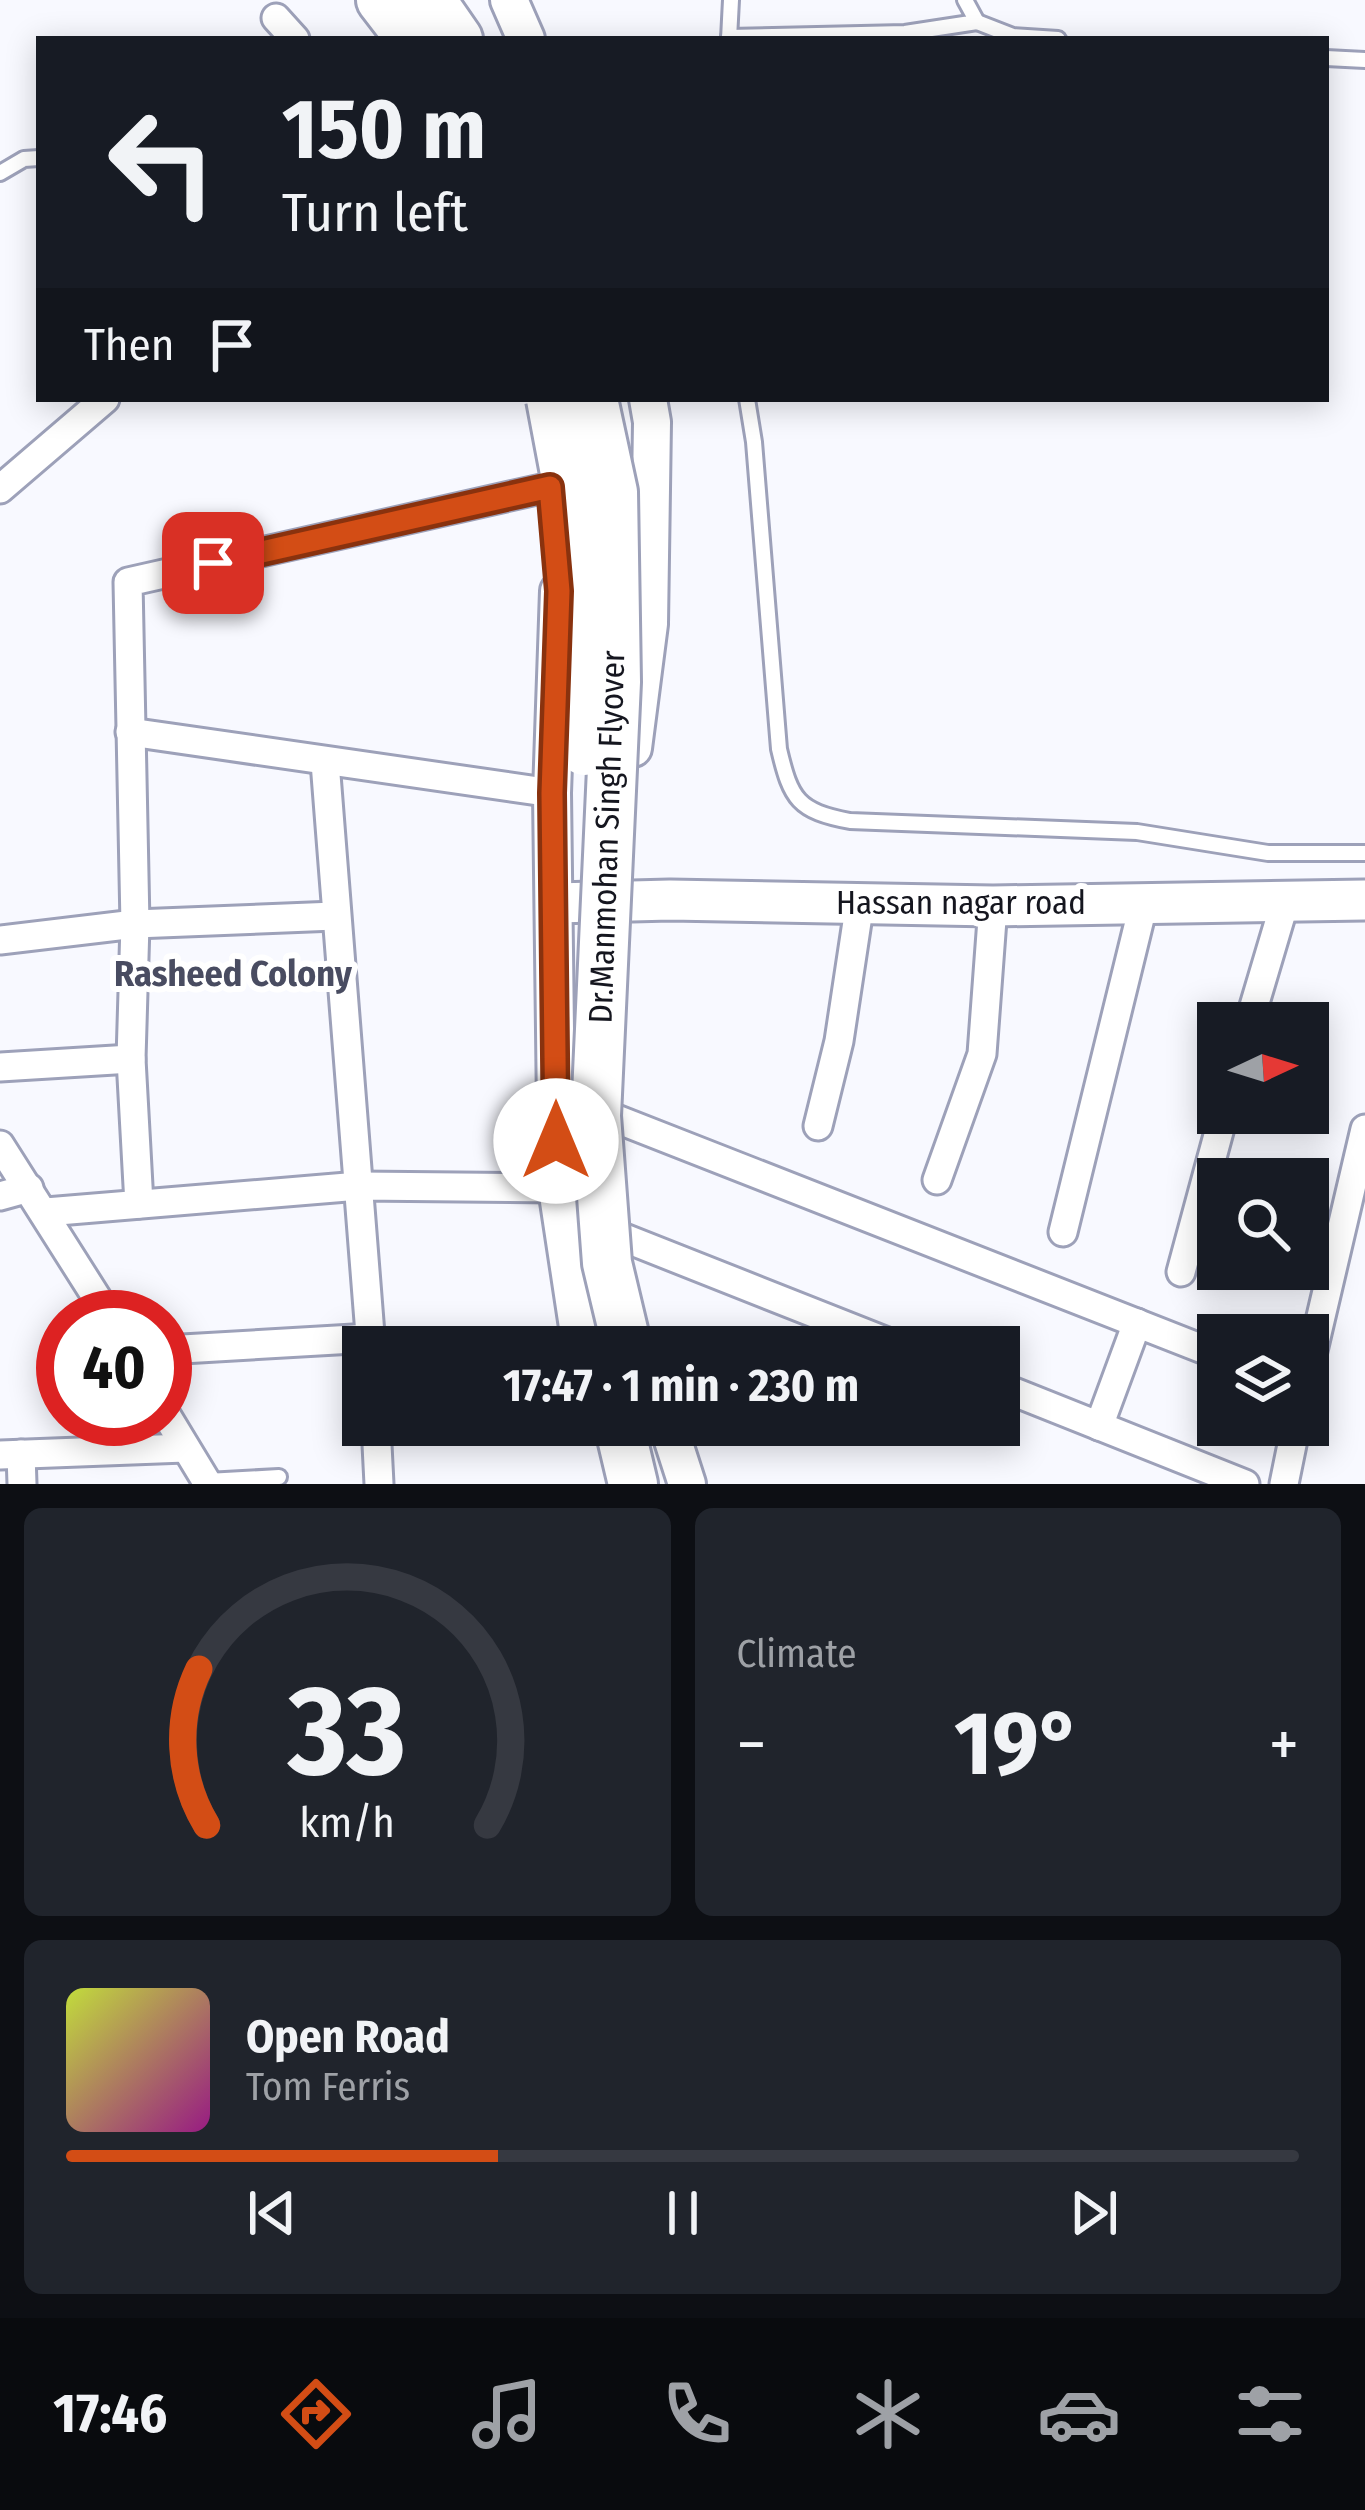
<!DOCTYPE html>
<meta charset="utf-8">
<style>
body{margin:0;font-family:"Fira Sans Condensed",sans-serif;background:#20242c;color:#f1f3f6;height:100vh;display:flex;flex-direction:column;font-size:45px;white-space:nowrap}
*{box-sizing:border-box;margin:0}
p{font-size:39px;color:#9ea1a6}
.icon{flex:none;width:66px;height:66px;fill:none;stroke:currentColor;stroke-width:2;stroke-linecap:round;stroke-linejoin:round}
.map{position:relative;height:1484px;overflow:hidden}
.details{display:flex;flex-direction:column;gap:24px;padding:24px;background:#0d0f14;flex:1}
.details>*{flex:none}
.hud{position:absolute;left:36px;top:36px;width:1293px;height:366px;border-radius:0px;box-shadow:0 6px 30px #0003;background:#171b24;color:#f1f3f6;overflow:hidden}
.needle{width:78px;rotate:86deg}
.tools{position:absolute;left:1197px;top:1002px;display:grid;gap:24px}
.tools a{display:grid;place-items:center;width:132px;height:132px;border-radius:0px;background:#171b24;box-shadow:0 6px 30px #0003;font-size:60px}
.speed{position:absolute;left:36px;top:1290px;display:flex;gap:24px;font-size:60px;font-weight:700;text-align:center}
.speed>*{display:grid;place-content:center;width:156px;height:156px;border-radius:50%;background:#171b24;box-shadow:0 6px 30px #0003;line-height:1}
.speed .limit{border:18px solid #d22;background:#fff;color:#111}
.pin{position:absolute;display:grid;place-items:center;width:102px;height:102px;color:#fff;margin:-51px;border-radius:24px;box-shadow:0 6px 18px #0006}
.me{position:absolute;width:132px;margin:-66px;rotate:0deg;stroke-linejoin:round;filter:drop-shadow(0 0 9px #0008)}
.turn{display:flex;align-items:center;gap:42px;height:252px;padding:0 48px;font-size:54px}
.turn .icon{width:156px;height:156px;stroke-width:2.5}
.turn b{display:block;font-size:84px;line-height:102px}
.then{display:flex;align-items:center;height:114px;padding:0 48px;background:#0003;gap:24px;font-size:45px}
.big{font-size:90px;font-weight:700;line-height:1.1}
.details .card{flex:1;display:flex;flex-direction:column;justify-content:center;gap:18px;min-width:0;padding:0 42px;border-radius:18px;background:#20242c}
.details .dial{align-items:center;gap:0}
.dial svg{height:312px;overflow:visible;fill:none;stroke:#363941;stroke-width:7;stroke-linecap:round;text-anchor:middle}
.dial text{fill:#f1f3f6;stroke:none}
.song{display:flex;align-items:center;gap:36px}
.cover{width:144px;height:144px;border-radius:18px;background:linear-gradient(135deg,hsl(70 70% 55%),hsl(310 70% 35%))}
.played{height:12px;border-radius:6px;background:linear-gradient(90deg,#d34d15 35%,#363941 35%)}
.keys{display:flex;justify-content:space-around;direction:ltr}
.heat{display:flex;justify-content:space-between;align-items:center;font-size:66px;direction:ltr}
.details .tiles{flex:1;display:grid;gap:24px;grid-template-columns:1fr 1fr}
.card:last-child{grid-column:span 2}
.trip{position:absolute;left:342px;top:1326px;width:678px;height:120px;border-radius:0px;background:#171b24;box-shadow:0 6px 30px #0003;font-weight:700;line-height:120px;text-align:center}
.menu{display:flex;height:192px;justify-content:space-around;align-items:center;background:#090b0e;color:#9ea1a6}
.menu .icon{width:84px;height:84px}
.menu .current{color:#d34d15}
.menu b{font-size:54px;color:#f1f3f6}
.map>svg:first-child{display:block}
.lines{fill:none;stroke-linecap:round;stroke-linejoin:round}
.service-casing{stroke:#9da1b9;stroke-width:20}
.minor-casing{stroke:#9da1b9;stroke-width:33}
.tertiary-casing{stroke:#9da1b9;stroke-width:42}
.secondary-casing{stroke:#9da1b9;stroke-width:45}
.trunk-casing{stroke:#9da1b9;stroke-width:54}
.service{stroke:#fff;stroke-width:14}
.minor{stroke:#fff;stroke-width:27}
.tertiary{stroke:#fff;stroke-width:36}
.secondary{stroke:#fff;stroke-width:39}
.trunk{stroke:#fff;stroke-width:48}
.trunk-bridge-casing{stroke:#9da1b9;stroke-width:54;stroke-linecap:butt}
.trunk-bridge{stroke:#fff;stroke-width:48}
.route-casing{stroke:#89320e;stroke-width:30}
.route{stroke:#d34d15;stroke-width:21}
.labels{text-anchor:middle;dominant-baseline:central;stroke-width:12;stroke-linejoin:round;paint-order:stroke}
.street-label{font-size:33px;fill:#15161f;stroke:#fff}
.neighbourhood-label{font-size:36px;font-weight:bold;fill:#494c61;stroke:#fff}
</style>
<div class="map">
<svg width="1365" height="1484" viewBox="0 0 1365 1484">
<rect width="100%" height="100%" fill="#f8f9ff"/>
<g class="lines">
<!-- service casing -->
<g class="service-casing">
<g id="service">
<path d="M977 22 1013 36 1058 39"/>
<path d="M729 37 905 33 977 22 965 0"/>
<path d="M729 39 731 0"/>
<path d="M1326 58 1365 60"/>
<path d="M0 173 24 159 39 158"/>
<path d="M747 399 754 442 779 749C791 800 798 811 850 821L1137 832 1268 853H1365"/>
<path d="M207 1481 279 1477"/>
</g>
</g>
<!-- minor casing -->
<g class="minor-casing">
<g id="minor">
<path d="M276 18 295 39"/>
<path d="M0 489 105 399"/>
<path d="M130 732 552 793"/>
<path d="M325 762 371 1347"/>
<path d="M0 940 135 924 335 916"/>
<path d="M1249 1023 1285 902"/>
<path d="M0 1067 131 1059"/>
<path d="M614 1118 1218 1355"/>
<path d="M818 1126 839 1041 860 902"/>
<path d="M0 1145 109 1317"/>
<path d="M937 1180 982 1054 993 906"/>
<path d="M0 1196 29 1188"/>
<path d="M139 1204 131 1059 135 924 128 582 550 487"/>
<path d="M46 1212 359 1186 557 1188"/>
<path d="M1063 1232 1144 902"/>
<path d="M622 1237 900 1347"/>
<path d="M1181 1272 1224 1113"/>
<path d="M165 1350 371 1338"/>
<path d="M1308 1372 1365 1129"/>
<path d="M999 1386 1245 1484"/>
<path d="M165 1413 208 1484"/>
<path d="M376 1425 379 1484"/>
<path d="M1099 1426 1137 1323"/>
<path d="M21 1454 22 1484"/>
<path d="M0 1455 185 1448"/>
<path d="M1284 1484 1296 1425"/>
</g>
</g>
<!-- tertiary casing -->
<g class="tertiary-casing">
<g id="tertiary">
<path d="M509 0 526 39"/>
<path d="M559 591 552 793 557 1188 581 1347"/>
<path d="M633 748 649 624 652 422 648 399"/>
<path d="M668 1425 687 1484"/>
</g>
</g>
<!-- secondary casing -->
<g class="secondary-casing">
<path id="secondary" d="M556 903 670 900 993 906 1365 900"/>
</g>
<!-- trunk casing -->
<g class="trunk-casing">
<g id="trunk">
<path d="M381 0 411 39"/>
<path d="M431 0 458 39"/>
<path d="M619 1425 633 1484"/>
</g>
</g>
<!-- service -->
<use href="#service" class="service"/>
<!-- minor -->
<use href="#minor" class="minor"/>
<!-- tertiary -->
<use href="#tertiary" class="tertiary"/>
<!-- secondary -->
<use href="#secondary" class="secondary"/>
<!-- trunk -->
<use href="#trunk" class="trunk"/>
<!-- trunk-bridge casing -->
<g class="trunk-bridge-casing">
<g id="trunk-bridge">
<path d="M551 399 580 553 584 751"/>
<path d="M593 399 613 492 616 682 596 1116 607 1263 627 1347"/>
</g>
</g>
<!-- trunk-bridge -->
<use href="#trunk-bridge" class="trunk-bridge"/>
</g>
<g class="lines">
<!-- route casing -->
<g class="route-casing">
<path id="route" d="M213 563 550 487 559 591 552 793 556 1141"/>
</g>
<!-- route -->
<use href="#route" class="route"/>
</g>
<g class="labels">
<!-- street labels -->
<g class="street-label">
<text transform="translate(607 837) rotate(-88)">Dr.Manmohan Singh Flyover</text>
<text x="961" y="903">Hassan nagar road</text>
</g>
<!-- neighbourhood labels -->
<g class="neighbourhood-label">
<text x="233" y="974">Rasheed Colony</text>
</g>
</g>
</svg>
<div class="tools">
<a><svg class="needle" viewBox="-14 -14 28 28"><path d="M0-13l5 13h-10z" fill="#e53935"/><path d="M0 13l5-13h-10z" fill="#9ea1a6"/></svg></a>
<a><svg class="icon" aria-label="search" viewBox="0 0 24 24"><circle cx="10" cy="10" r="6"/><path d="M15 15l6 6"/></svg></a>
<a><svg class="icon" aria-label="layers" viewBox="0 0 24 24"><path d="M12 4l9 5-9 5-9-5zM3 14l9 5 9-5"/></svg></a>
</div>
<div class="speed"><div class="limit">40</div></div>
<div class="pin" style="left:213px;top:563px;background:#d93025"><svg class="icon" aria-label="arrive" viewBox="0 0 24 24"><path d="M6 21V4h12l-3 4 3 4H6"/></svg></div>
<svg class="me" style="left:556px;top:1141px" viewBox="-20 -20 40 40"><circle r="19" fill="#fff"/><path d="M0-13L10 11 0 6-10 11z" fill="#d34d15"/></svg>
<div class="trip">17:47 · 1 min · 230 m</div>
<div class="hud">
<div class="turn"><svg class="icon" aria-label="left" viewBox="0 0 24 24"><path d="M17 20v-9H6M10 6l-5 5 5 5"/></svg><div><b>150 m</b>Turn left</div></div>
<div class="then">Then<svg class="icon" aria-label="arrive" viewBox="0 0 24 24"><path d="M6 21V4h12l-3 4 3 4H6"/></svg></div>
</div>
</div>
<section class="details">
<div class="tiles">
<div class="card dial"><svg viewBox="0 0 100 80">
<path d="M14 69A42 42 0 1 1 86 69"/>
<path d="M14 69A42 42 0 0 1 12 29" stroke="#d34d15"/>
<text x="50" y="56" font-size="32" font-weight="700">33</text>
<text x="50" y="72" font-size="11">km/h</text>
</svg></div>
<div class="card"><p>Climate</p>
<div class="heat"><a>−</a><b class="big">19°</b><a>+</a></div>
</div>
<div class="card">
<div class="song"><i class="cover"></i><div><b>Open Road</b><p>Tom Ferris</p></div></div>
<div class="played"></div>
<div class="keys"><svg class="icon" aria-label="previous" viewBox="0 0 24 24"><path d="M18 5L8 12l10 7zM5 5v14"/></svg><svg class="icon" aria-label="pause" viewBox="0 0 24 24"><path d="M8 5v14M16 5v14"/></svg><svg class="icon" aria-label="next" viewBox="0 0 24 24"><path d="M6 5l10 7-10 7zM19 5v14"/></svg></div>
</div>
</div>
</section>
<nav class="menu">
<b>17:46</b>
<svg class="icon current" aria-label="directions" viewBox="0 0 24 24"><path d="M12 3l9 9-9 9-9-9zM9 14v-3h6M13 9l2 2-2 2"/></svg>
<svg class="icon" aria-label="music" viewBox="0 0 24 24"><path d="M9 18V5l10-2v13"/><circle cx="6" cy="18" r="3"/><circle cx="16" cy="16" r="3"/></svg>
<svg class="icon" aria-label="phone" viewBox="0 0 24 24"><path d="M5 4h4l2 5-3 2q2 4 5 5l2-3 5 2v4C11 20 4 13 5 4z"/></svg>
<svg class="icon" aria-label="climate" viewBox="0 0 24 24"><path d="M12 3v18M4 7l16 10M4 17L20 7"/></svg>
<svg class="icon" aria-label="car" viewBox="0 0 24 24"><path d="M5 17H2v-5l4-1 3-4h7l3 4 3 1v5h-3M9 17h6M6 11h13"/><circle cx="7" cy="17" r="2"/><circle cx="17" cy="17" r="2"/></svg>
<svg class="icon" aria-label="filters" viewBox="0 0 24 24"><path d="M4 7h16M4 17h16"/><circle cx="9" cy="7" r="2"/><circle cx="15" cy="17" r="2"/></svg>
</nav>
